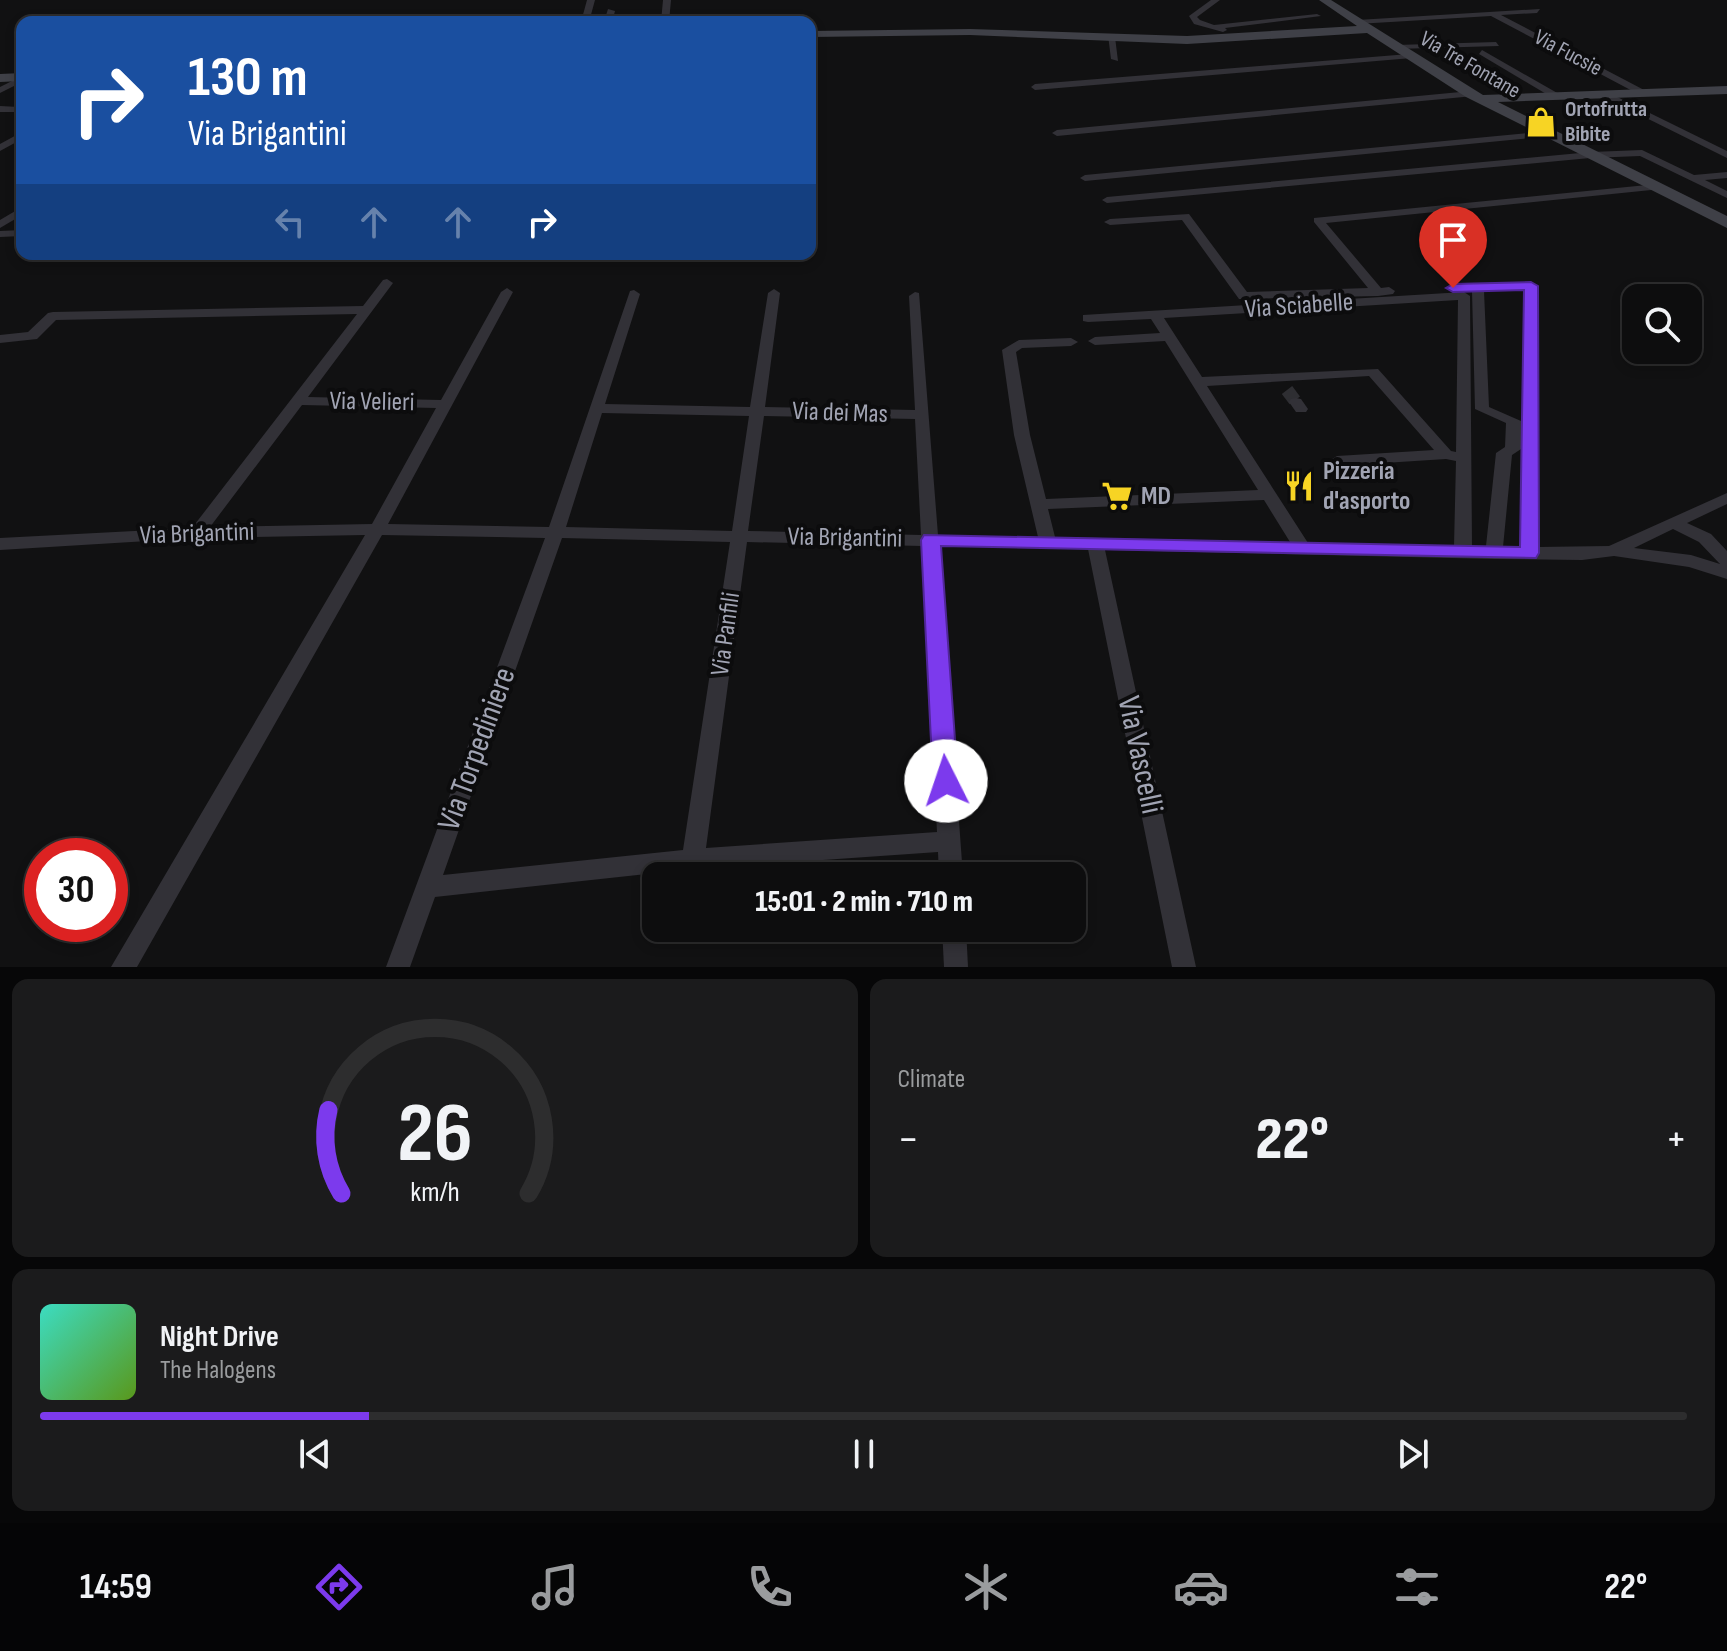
<!DOCTYPE html>
<meta charset="utf-8">
<style>
body{margin:0;font-family:"Sofia Sans Condensed",sans-serif;background:#1b1b1c;color:#f1f3f6;height:100vh;display:flex;flex-direction:column;font-size:30px;white-space:nowrap}
*{box-sizing:border-box;margin:0}
p{font-size:26px;color:#9a9c9e}
.icon{flex:none;width:44px;height:44px;fill:none;stroke:currentColor;stroke-width:2;stroke-linecap:round;stroke-linejoin:round}
.map{position:relative;height:967px;overflow:hidden}
.details{display:flex;flex-direction:column;gap:12px;padding:12px;background:#070708;flex:1}
.details>*{flex:none}
.hud{position:absolute;left:16px;top:16px;width:800px;height:244px;border-radius:16px;box-shadow:0 4px 12px #0003,0 0 0 2px #2d2d2e;background:#1a4fa0;color:#fff;overflow:hidden}
.tools{position:absolute;left:1622px;top:284px;display:grid;gap:16px}
.tools a{display:grid;place-items:center;width:80px;height:80px;border-radius:16px;background:#0d0d0e;box-shadow:0 4px 12px #0003,0 0 0 2px #2d2d2e;font-size:40px}
.speed{position:absolute;left:24px;top:838px;display:flex;gap:16px;font-size:40px;font-weight:700;text-align:center}
.speed>*{display:grid;place-content:center;width:104px;height:104px;border-radius:50%;background:#0d0d0e;box-shadow:0 4px 12px #0003,0 0 0 2px #2d2d2e;line-height:1}
.speed .limit{border:12px solid #d22;background:#fff;color:#111}
.pin{position:absolute;display:grid;place-items:center;width:68px;height:68px;color:#fff;margin:-82px -34px;border-radius:50% 50% 50% 0;rotate:-45deg;box-shadow:0 0 8px #0007}
.pin .icon{rotate:45deg}
.me{position:absolute;width:88px;margin:-44px;rotate:356deg;stroke-linejoin:round;filter:drop-shadow(0 0 6px #0008)}
.turn{display:flex;align-items:center;gap:28px;height:168px;padding:0 40px;font-size:36px}
.turn .icon{width:104px;height:104px;stroke-width:2.5}
.turn b{display:block;font-size:56px;line-height:68px}
.lanes{display:flex;align-items:center;height:76px;padding:0 40px;background:#0003;justify-content:center;gap:40px;direction:ltr}
.lanes .off{opacity:.35}
.big{font-size:60px;font-weight:800;line-height:1.1}
.details .card{flex:1;display:flex;flex-direction:column;justify-content:center;gap:12px;min-width:0;padding:0 28px;border-radius:16px;background:#1b1b1c}
.details .dial{align-items:center;gap:0}
.dial svg{height:208px;overflow:visible;fill:none;stroke:#2d2d2e;stroke-width:7;stroke-linecap:round;text-anchor:middle}
.dial text{fill:#f1f3f6;stroke:none}
.song{display:flex;align-items:center;gap:24px}
.cover{width:96px;height:96px;border-radius:12px;background:linear-gradient(135deg,hsl(170 70% 55%),hsl(90 70% 35%))}
.played{height:8px;border-radius:4px;background:linear-gradient(90deg,#7c3aed 20%,#2d2d2e 20%)}
.keys{display:flex;justify-content:space-around;direction:ltr}
.heat{display:flex;justify-content:space-between;align-items:center;font-size:44px;direction:ltr}
.details .tiles{flex:1;display:grid;gap:12px;grid-template-columns:1fr 1fr}
.card:last-child{grid-column:span 2}
.trip{position:absolute;left:642px;top:862px;width:444px;height:80px;border-radius:16px;background:#0d0d0e;box-shadow:0 4px 12px #0003,0 0 0 2px #2d2d2e;font-weight:800;line-height:80px;text-align:center}
.menu{display:flex;height:128px;justify-content:space-around;align-items:center;background:#050506;color:#9a9c9e}
.menu .icon{width:56px;height:56px}
.menu .active{color:#7c3aed}
.menu b{font-size:36px;color:#f1f3f6}
.map>svg:first-child{display:block}
.lines{fill:none;stroke-linecap:round;stroke-linejoin:round}
.street-tunnel{stroke:#2e2e32;stroke-width:13;stroke-dasharray:13 7;stroke-linecap:butt}
.street{fill:#323137;fill-rule:evenodd}
.secondary{fill:#3f4047;fill-rule:evenodd}
.route{fill:#7c3aed;stroke:#51269a;stroke-width:2}
.labels{text-anchor:middle;dominant-baseline:central;stroke-width:8;stroke-linejoin:round;paint-order:stroke}
.far-street-label{font-size:22px;fill:#a1a4b3;stroke:#0c0c0d}
.far-poi-label{font-size:22px;font-weight:bold;fill:#a1a4b3;stroke:#0c0c0d;text-anchor:start}
.street-label{font-size:26px;fill:#a1a4b3;stroke:#0c0c0d}
.poi-label{font-size:26px;font-weight:bold;fill:#a1a4b3;stroke:#0c0c0d;text-anchor:start}
.near-street-label{font-size:32px;fill:#a1a4b3;stroke:#0c0c0d}
</style>
<div class="map">
<svg width="1727" height="967" viewBox="0 0 1727 967">
<rect width="100%" height="100%" fill="#111112"/>
<g class="lines">
<!-- street-tunnel -->
<path class="street-tunnel" d="M1287 390 1296 402"/>
<!-- street -->
<g class="street">
<path d="M587 0H595L589 22H581Z"/>
<path d="M663 0H671L669 22H661Z"/>
<path d="M1211 0H1220L1197 17 1200 20 1214 25 1317 14 1321 16 1225 28 1227 30 1223 32 1194 24 1189 16Z"/>
<path d="M608 9 615 11 612 22H604Z"/>
<path d="M1540 9 1537 13 1501 15 1646 91V95H1640L1491 16 1357 24 1353 22 1357 20Z"/>
<path d="M1108 35 1115 37 1118 61 1111 59Z"/>
<path d="M1496 42 1499 46 1396 49 1392 47 1396 45Z"/>
<path d="M1482 50 1559 94 1560 96 1553 98 1479 54Z"/>
<path d="M1409 54 1412 58 1035 90 1031 87 1035 84Z"/>
<path d="M22 76V82L0 93V87Z"/>
<path d="M1471 91 1475 94 1474 96 1057 136 1052 133 1057 130Z"/>
<path d="M1605 91 1727 151V158L1602 96 1601 94Z"/>
<path d="M0 106 19 107 22 118 14 112H0Z"/>
<path d="M1550 131 1555 134 1553 136 1085 181 1080 178 1085 175Z"/>
<path d="M22 132V139L0 151V144Z"/>
<path d="M1642 150 1694 175 1727 172V178L1705 180 1727 191V198L1640 156 1590 158 1107 203 1102 200 1107 197 1591 152Z"/>
<path d="M1657 184 1662 187 1661 189 1326 223 1381 288 1389 287 1395 291 1393 294 1378 296 1239 299 1182 220 1110 225 1104 222 1110 219 1189 214 1247 292 1368 288 1314 222V218Z"/>
<path d="M22 207V215L0 228V220Z"/>
<path d="M22 230V236L0 237V231Z"/>
<path d="M387 279 393 283 308 397 441 400 501 292 507 288 513 292 388 524 549 527 630 291 634 290 640 294 605 404 750 407 768 293 774 289 780 293 765 407 915 410 909 296 915 292 919 293 938 535 1038 537 1014 435 1002 350 1019 340 1071 338 1078 342 1071 346 1022 348 1016 352 1030 435 1046 499 1258 490 1165 341 1095 345 1088 341 1095 337 1160 333 1151 319 1088 322 1083 321V315L1464 292 1470 296 1472 546H1486L1496 453 1505 447 1506 423 1475 409 1472 291 1452 292 1446 288 1452 284 1531 282 1537 286 1538 547 1609 546 1727 493V504L1687 523 1711 534 1727 551V579L1689 567 1614 556 1582 560 1494 559 1105 550 1196 967H1172L1088 549 939 546 963 876H939L938 852 693 869 435 897 410 967H386L545 538 382 535 137 967H111L365 535 197 538 0 550V538L192 528 357 314 56 320 37 339 0 343V335L28 332 48 313 53 312 363 306 383 280ZM1525 290 1520 547H1503L1512 455 1521 449V421L1489 407 1484 291ZM1458 300 1456 452 1451 451 1378 369 1202 377 1164 318ZM1369 376 1434 450 1337 456 1329 461 1337 466 1446 459 1456 461 1454 546 1308 543 1207 386ZM302 405 436 408 372 524 210 527ZM602 413 749 416 732 531 566 527ZM764 416 915 419 921 535 748 531ZM1264 500 1290 542 1055 537 1048 509ZM1673 529 1699 542 1720 564 1691 555 1634 548ZM562 538 730 542 683 850 443 875ZM747 542 922 546 937 832 706 848Z"/>
<path d="M1296 398 1301 399 1308 409 1306 412H1296L1289 402 1291 399Z"/>
<path d="M942 928H966L968 967H944Z"/>
</g>
<!-- secondary -->
<g class="secondary">
<path d="M1319 0H1331L1483 95 1727 86V94L1498 102 1727 216V228L1466 97 1367 33 1187 44 970 35 810 37V31L970 29 1187 36 1357 26Z"/>
<path d="M22 73V81L0 82V74Z"/>
</g>
</g>
<!-- route -->
<path class="route" d="M1531 282 1538 286 1539 553 1536 558 941 546 958 781 954 788 946 791 937 788 933 781 921 540 924 535 1520 547 1524 290 1453 292 1446 288 1453 284Z"/>
<!-- icons -->
<defs>
<g id="shop-bare" transform="scale(2.4)"><path d="M-5-2.5h2.3a2.7 3.5 0 0 1 5.4 0H5L5.5 6h-11ZM-1.5-2.5h3a1.5 2.3 0 0 0-3 0Z" fill="#f7d424" stroke="#0c0c0d" stroke-width="2.5" paint-order="stroke"/></g>
<g id="restaurant-bare" transform="scale(2.4)"><path d="M-5-6h1v4h1v-4h1v4h1v-4h1v5L-1.5 .5V6h-2V.5L-5-1ZM5-6V6H3V1.5H1.5Q1.5-4 5-6Z" fill="#f7d424" stroke="#0c0c0d" stroke-width="2.5" paint-order="stroke"/></g>
<g id="supermarket-bare" transform="scale(2.4)"><path d="M-6-5.5h2.5l.6 2H6L4.5 2H-2.5L-4.4-4H-6ZM-1.5 3.2a1.3 1.3 0 1 0 .1 0ZM3 3.2a1.3 1.3 0 1 0 .1 0Z" fill="#f7d424" stroke="#0c0c0d" stroke-width="2.5" paint-order="stroke"/></g>
</defs>
<g fill-rule="evenodd">
<use href="#shop-bare" x="1541" y="122"/>
<use href="#restaurant-bare" x="1299" y="486"/>
<use href="#supermarket-bare" x="1117" y="496"/>
</g>
<g class="labels">
<!-- far-street labels -->
<g class="far-street-label">
<text transform="translate(1568 53) rotate(28)">Via Fucsie</text>
<text transform="translate(1470 65) rotate(30)">Via Tre Fontane</text>
</g>
<!-- far-poi labels -->
<g class="far-poi-label">
<text x="1565" y="109">Ortofrutta<tspan x="1565" dy="25">Bibite</tspan></text>
</g>
<!-- street labels -->
<g class="street-label">
<text transform="translate(1299 306) rotate(-4)">Via Sciabelle</text>
<text transform="translate(372 402) rotate(1)">Via Velieri</text>
<text transform="translate(840 413) rotate(2)">Via dei Mas</text>
<text transform="translate(197 534) rotate(-2)">Via Brigantini</text>
<text transform="translate(845 538) rotate(1)">Via Brigantini</text>
<text transform="translate(726 634) rotate(-82)">Via Panfili</text>
</g>
<!-- poi labels -->
<g class="poi-label">
<text x="1323" y="471">Pizzeria<tspan x="1323" dy="30">d'asporto</tspan></text>
<text x="1141" y="496">MD</text>
</g>
<!-- near-street labels -->
<g class="near-street-label">
<text transform="translate(477 749) rotate(-70)">Via Torpediniere</text>
<text transform="translate(1140 755) rotate(78)">Via Vascelli</text>
</g>
</g>
</svg>
<div class="tools">
<a><svg class="icon" aria-label="search" viewBox="0 0 24 24"><circle cx="10" cy="10" r="6"/><path d="M15 15l6 6"/></svg></a>
</div>
<div class="speed"><div class="limit">30</div></div>
<div class="pin" style="left:1453px;top:288px;background:#d93025"><svg class="icon" aria-label="arrive" viewBox="0 0 24 24"><path d="M6 21V4h12l-3 4 3 4H6"/></svg></div>
<svg class="me" style="left:946px;top:781px" viewBox="-20 -20 40 40"><circle r="19" fill="#fff"/><path d="M0-13L10 11 0 6-10 11z" fill="#7c3aed"/></svg>
<div class="trip">15:01 · 2 min · 710 m</div>
<div class="hud">
<div class="turn"><svg class="icon" aria-label="right" viewBox="0 0 24 24"><path d="M7 20v-9h11M14 6l5 5-5 5"/></svg><div><b>130 m</b>Via Brigantini</div></div>
<div class="lanes"><svg class="icon off" aria-label="left" viewBox="0 0 24 24"><path d="M17 20v-9H6M10 6l-5 5 5 5"/></svg><svg class="icon off" aria-label="ahead" viewBox="0 0 24 24"><path d="M12 20V5M6 11l6-6 6 6"/></svg><svg class="icon off" aria-label="ahead" viewBox="0 0 24 24"><path d="M12 20V5M6 11l6-6 6 6"/></svg><svg class="icon" aria-label="right" viewBox="0 0 24 24"><path d="M7 20v-9h11M14 6l5 5-5 5"/></svg></div>
</div>
</div>
<section class="details">
<div class="tiles">
<div class="card dial"><svg viewBox="0 0 100 80">
<path d="M14 69A42 42 0 1 1 86 69"/>
<path d="M14 69A42 42 0 0 1 9 37" stroke="#7c3aed"/>
<text x="50" y="56" font-size="32" font-weight="700">26</text>
<text x="50" y="72" font-size="11">km/h</text>
</svg></div>
<div class="card"><p>Climate</p>
<div class="heat"><a>−</a><b class="big">22°</b><a>+</a></div>
</div>
<div class="card">
<div class="song"><i class="cover"></i><div><b>Night Drive</b><p>The Halogens</p></div></div>
<div class="played"></div>
<div class="keys"><svg class="icon" aria-label="previous" viewBox="0 0 24 24"><path d="M18 5L8 12l10 7zM5 5v14"/></svg><svg class="icon" aria-label="pause" viewBox="0 0 24 24"><path d="M8 5v14M16 5v14"/></svg><svg class="icon" aria-label="next" viewBox="0 0 24 24"><path d="M6 5l10 7-10 7zM19 5v14"/></svg></div>
</div>
</div>
</section>
<nav class="menu">
<b>14:59</b>
<svg class="icon active" aria-label="directions" viewBox="0 0 24 24"><path d="M12 3l9 9-9 9-9-9zM9 14v-3h6M13 9l2 2-2 2"/></svg>
<svg class="icon" aria-label="music" viewBox="0 0 24 24"><path d="M9 18V5l10-2v13"/><circle cx="6" cy="18" r="3"/><circle cx="16" cy="16" r="3"/></svg>
<svg class="icon" aria-label="phone" viewBox="0 0 24 24"><path d="M5 4h4l2 5-3 2q2 4 5 5l2-3 5 2v4C11 20 4 13 5 4z"/></svg>
<svg class="icon" aria-label="climate" viewBox="0 0 24 24"><path d="M12 3v18M4 7l16 10M4 17L20 7"/></svg>
<svg class="icon" aria-label="car" viewBox="0 0 24 24"><path d="M5 17H2v-5l4-1 3-4h7l3 4 3 1v5h-3M9 17h6M6 11h13"/><circle cx="7" cy="17" r="2"/><circle cx="17" cy="17" r="2"/></svg>
<svg class="icon" aria-label="filters" viewBox="0 0 24 24"><path d="M4 7h16M4 17h16"/><circle cx="9" cy="7" r="2"/><circle cx="15" cy="17" r="2"/></svg>
<b>22°</b>
</nav>
